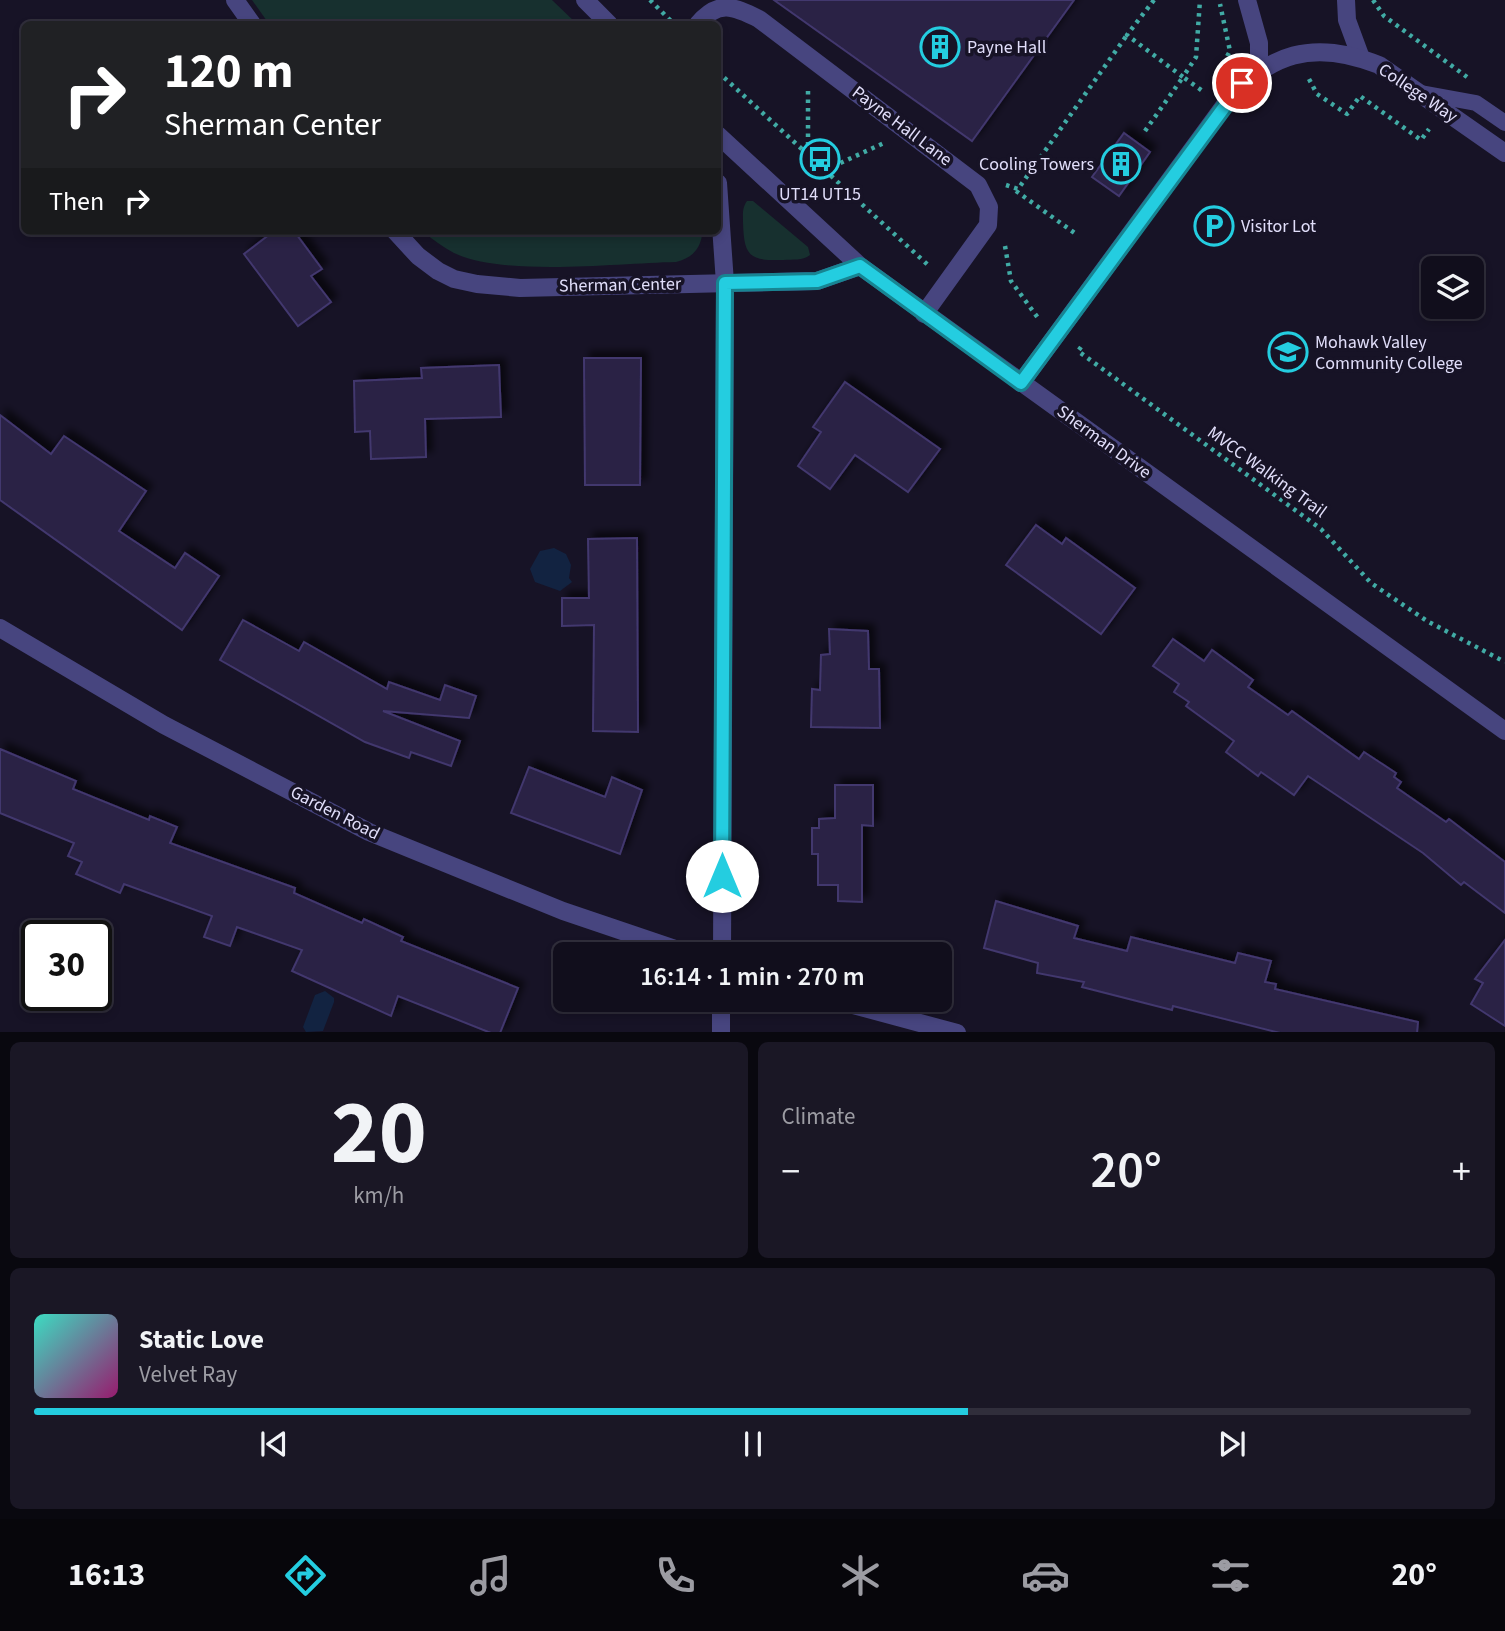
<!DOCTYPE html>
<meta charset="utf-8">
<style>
body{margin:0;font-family:"Source Sans 3",sans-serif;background:#1a1725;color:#f1f3f6;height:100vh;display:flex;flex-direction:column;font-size:26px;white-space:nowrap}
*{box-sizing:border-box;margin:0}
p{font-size:23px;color:#9c9ca3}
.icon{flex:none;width:38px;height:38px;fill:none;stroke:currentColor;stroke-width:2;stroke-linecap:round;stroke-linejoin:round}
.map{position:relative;height:1032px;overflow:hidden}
.sheet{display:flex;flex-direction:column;gap:10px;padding:10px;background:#09080f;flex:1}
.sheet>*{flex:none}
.top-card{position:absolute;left:21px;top:21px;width:700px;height:214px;border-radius:10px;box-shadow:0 4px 10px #0003,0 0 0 2px #302e3b;background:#202124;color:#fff;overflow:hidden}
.controls{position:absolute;left:1421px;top:256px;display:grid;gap:14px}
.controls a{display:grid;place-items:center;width:63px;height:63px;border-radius:10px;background:#110e1c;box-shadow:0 4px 10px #0003,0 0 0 2px #302e3b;font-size:35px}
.speed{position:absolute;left:21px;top:920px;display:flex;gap:14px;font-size:35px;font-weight:700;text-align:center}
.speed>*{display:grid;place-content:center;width:91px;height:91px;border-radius:50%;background:#110e1c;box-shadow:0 4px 10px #0003,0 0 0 2px #302e3b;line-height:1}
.speed .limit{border:4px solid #111;border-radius:10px;background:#fff;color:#111}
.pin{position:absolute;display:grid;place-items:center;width:60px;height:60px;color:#fff;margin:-30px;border:4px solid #fff;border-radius:50%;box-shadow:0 2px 7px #0007}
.me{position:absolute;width:77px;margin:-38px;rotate:0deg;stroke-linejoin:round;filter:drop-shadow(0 0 5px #0008)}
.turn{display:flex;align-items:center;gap:24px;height:147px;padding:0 28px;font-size:32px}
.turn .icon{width:91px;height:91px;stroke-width:2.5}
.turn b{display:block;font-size:49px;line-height:60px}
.then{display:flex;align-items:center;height:66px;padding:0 28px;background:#0003;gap:14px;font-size:26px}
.big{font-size:52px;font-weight:600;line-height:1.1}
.sheet .widget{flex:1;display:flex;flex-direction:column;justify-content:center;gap:10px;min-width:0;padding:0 24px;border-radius:10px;background:#1a1725}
.sheet .dial{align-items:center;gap:0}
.dial b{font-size:91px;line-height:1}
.song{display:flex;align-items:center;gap:21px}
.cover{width:84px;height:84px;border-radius:10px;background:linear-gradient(135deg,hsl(170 70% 55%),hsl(320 70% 35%))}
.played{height:7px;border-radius:4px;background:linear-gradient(90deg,#24cde0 65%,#302e3b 65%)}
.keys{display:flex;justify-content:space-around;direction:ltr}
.heat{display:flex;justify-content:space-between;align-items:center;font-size:38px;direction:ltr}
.sheet .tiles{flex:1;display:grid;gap:10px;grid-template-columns:1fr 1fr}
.widget:last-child{grid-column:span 2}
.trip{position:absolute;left:553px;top:942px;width:399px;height:70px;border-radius:10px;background:#110e1c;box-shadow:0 4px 10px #0003,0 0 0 2px #302e3b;font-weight:600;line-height:70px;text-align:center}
.menu{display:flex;height:112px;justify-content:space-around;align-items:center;background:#07060b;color:#9c9ca3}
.menu .icon{width:49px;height:49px}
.menu .on{color:#24cde0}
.menu b{font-size:32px;color:#f1f3f6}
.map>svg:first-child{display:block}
.green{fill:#17302f}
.water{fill:#122341}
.building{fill:#292245;stroke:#42376e;stroke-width:2;filter:url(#shadow)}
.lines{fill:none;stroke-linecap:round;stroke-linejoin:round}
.path{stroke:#41aba5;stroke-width:4.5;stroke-dasharray:3.5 5;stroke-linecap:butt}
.service{stroke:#47457f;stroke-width:16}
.minor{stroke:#47457f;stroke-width:18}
.route-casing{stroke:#178592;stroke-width:18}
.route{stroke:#24cde0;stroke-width:12}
.labels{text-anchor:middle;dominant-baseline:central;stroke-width:7;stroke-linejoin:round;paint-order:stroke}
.poi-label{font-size:18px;fill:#e1defa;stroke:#171326;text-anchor:start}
.street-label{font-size:18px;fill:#e1defa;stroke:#171326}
</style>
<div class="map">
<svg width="1505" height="1033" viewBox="0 0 1505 1033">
<defs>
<filter id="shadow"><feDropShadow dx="6" dy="-6" stdDeviation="3.5" flood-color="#0009"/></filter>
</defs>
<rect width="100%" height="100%" fill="#171326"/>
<!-- green -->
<g class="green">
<path d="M252 0H552L577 24H269Z"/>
<path d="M747 201H753L808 247 810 255C802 261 793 259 783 260 749 261 744 256 743 222 743 214 742 208 747 201Z"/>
<path d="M422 231H703C700 249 694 257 676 262 618 263 505 277 454 253 443 247 432 239 422 231Z"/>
</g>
<!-- water -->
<g class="water">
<path d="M554 548 566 554 571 565 569 578 572 582 560 591 535 582 530 569 540 551Z"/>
<path d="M325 991 334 998V1002L323 1031 306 1032 303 1027 315 995Z"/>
</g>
<!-- building -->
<g class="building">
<path d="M774 0H1074L972 141Z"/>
<path d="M1124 133 1150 152 1119 196 1092 177Z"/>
<path d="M274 231H294L322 269 311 276 331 302 298 326 244 254Z"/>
<path d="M584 358H641L640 485H585Z"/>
<path d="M499 365 501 417 425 419 426 457 371 459 370 431 355 432 354 381 422 378 421 368Z"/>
<path d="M845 382 940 449 908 492 855 455 830 489 798 466 821 432 813 427Z"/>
<path d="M0 415 51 454 64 436 146 491 119 531 175 568 185 553 219 576 182 630 0 500Z"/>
<path d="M1036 525 1062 544 1066 538 1135 588 1101 634 1006 565Z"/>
<path d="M637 538 638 732 593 731 594 625 562 626V598H589L588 539Z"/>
<path d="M243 620 299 651 304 642 387 689 389 682 440 700 445 685 476 696 469 718 383 711 460 741 451 766 411 752 409 758 365 742 220 660Z"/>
<path d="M829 629 868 631 869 669H879L880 728 811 727 812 689 820 690 821 655 830 654Z"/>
<path d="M1173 639 1204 661 1212 650 1253 680 1248 687 1288 715 1292 711 1359 759 1364 752 1396 773 1394 777 1401 782 1397 788 1446 822 1449 819 1505 862V913L1464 882 1461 885 1423 853 1308 776 1294 795 1261 772 1258 776 1226 752 1234 741 1186 706 1189 702 1174 692 1179 684 1153 666Z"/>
<path d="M0 749 76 781 73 789 149 820 150 816 177 827 170 843 295 888 294 893 362 923 364 919 403 937 401 941 518 988 500 1033H491L398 996 391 1016 292 971 302 950 237 927 230 946 204 937 212 916 124 884 120 893 76 874 82 862 68 856 74 843 0 813Z"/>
<path d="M529 767 605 797 612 777 642 790 620 854 511 813Z"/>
<path d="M835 785H873V826L862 825V902L838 901V885H818V854H812V828H819V819L835 818Z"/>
<path d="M996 901 1078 926 1074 938 1127 951 1131 937 1235 963 1238 953 1271 961 1265 982 1276 984 1275 989 1418 1022 1417 1033H1280L1173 1006 1172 1010 1082 987 1084 982 1037 973 1038 963 984 948Z"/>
<path d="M1505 940V1026L1471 1004 1483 983 1475 979Z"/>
</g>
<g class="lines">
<!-- path -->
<g class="path">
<path d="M650 0 672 22"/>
<path d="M1154 0 1127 35 1183 77 1196 57 1200 0"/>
<path d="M1373 0 1384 16 1467 77"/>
<path d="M1219 71 1230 51 1220 4"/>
<path d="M718 72 928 265"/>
<path d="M1309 79 1317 94 1347 114 1360 96 1421 140 1429 129"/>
<path d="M1145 131 1183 77 1204 92"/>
<path d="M808 154V86"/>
<path d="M825 170 884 143"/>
<path d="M1006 185 1018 189 1127 35"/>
<path d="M1016 191 1076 234"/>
<path d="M1005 246 1011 281 1038 318"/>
<path d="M1081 347 1078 351 1321 529 1371 583 1427 621 1505 662"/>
</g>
<!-- service -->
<path class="service" d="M1421 93 1476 103 1505 123"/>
<!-- minor -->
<g class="minor">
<path d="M235 0 252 24"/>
<path d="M585 0 609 24"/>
<path d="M1247 0 1259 43V69"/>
<path d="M1346 0 1347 20 1361 58"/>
<path d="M698 24C718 0 733 6 759 19L978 185 989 207 988 225 924 314"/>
<path d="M718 135 860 266 1505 731"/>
<path d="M718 183 725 283 722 954"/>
<path d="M395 231 418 256 438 271 454 279 477 284 520 288 817 281 860 266"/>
<path d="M1021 383 1224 106C1268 52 1314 39 1379 65L1505 153"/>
<path d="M0 628 164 725 369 832 563 911 690 954"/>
<path d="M831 999 957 1033"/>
<path d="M721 1033V999"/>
</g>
</g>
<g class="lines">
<!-- route casing -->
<g class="route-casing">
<path id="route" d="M722 876 725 283 817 281 860 266 1021 383 1242 83"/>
</g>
<!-- route -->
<use href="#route" class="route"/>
</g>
<!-- icons -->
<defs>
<g id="building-ring" transform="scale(2.0125)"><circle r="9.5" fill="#171326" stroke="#24cde0" stroke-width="1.5"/><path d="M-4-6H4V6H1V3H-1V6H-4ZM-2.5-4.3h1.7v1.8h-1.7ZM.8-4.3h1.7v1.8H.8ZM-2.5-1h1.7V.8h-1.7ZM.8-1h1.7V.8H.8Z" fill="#24cde0"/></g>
<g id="bus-ring" transform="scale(2.0125)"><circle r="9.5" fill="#171326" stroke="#24cde0" stroke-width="1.5"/><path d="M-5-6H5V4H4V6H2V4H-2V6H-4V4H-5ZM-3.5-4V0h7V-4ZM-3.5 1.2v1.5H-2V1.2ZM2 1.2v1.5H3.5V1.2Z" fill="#24cde0"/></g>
<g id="parking-ring" transform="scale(2.0125)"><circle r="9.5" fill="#171326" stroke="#24cde0" stroke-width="1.5"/><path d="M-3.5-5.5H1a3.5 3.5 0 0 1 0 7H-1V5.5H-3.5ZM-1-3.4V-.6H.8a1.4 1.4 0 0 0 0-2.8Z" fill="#24cde0"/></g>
<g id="university-ring" transform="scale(2.0125)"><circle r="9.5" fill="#171326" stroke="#24cde0" stroke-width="1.5"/><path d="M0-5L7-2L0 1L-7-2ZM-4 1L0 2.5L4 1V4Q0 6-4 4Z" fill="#24cde0"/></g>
</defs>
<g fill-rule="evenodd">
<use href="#building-ring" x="940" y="47"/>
<use href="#bus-ring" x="820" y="159"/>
<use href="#building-ring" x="1121" y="164"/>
<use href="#parking-ring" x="1214" y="226"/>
<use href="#university-ring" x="1288" y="352"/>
</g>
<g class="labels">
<!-- poi labels -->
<g class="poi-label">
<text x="967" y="47">Payne Hall</text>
<text x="1094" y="164" text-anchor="end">Cooling Towers</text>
<text x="820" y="194" text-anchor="middle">UT14 UT15</text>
<text x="1241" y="226">Visitor Lot</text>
<text x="1315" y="342">Mohawk Valley<tspan x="1315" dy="21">Community College</tspan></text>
</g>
<!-- street labels -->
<g class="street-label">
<text transform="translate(1418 93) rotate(34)">College Way</text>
<text transform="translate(902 126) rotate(37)">Payne Hall Lane</text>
<text transform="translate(620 285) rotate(-1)">Sherman Center</text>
<text transform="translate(1104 442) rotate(36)">Sherman Drive</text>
<text transform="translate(1267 472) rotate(36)">MVCC Walking Trail</text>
<text transform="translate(335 813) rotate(27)">Garden Road</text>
</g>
</g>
</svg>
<div class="controls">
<a><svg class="icon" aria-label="layers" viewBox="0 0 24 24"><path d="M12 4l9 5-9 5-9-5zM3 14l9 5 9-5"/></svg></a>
</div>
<div class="speed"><div class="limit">30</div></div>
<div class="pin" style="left:1242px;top:83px;background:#d93025"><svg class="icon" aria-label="arrive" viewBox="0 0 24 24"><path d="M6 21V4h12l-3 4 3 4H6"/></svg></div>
<svg class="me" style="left:722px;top:876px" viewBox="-20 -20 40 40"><circle r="19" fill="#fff"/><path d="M0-13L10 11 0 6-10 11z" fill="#24cde0"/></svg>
<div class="trip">16:14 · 1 min · 270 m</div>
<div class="top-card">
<div class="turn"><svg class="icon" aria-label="right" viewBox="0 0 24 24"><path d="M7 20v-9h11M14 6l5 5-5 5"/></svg><div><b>120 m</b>Sherman Center</div></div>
<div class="then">Then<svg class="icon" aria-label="right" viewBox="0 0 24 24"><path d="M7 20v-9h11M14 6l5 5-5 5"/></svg></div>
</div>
</div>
<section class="sheet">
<div class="tiles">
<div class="widget dial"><b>20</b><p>km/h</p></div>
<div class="widget"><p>Climate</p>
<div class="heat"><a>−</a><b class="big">20°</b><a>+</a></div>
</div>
<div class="widget">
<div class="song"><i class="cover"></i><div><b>Static Love</b><p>Velvet Ray</p></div></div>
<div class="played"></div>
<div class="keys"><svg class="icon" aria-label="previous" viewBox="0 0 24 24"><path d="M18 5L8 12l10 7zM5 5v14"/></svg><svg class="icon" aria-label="pause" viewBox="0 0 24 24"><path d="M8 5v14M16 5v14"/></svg><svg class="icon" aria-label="next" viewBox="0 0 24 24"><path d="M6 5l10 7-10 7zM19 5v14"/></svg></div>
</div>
</div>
</section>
<nav class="menu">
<b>16:13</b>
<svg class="icon on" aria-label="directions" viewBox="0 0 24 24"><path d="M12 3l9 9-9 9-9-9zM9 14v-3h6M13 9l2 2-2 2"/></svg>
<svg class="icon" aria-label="music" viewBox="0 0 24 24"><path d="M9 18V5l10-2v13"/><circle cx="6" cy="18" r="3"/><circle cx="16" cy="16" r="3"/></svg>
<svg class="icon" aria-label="phone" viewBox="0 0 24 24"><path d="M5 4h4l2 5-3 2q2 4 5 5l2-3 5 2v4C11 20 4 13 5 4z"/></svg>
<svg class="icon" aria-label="climate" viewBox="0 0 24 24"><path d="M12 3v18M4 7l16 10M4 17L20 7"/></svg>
<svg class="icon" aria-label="car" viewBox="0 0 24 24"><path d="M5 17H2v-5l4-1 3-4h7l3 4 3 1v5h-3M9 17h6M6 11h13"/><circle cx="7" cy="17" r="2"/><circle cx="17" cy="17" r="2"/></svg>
<svg class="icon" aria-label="filters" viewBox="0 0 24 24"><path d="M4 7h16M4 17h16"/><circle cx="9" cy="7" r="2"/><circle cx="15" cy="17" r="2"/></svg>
<b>20°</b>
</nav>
